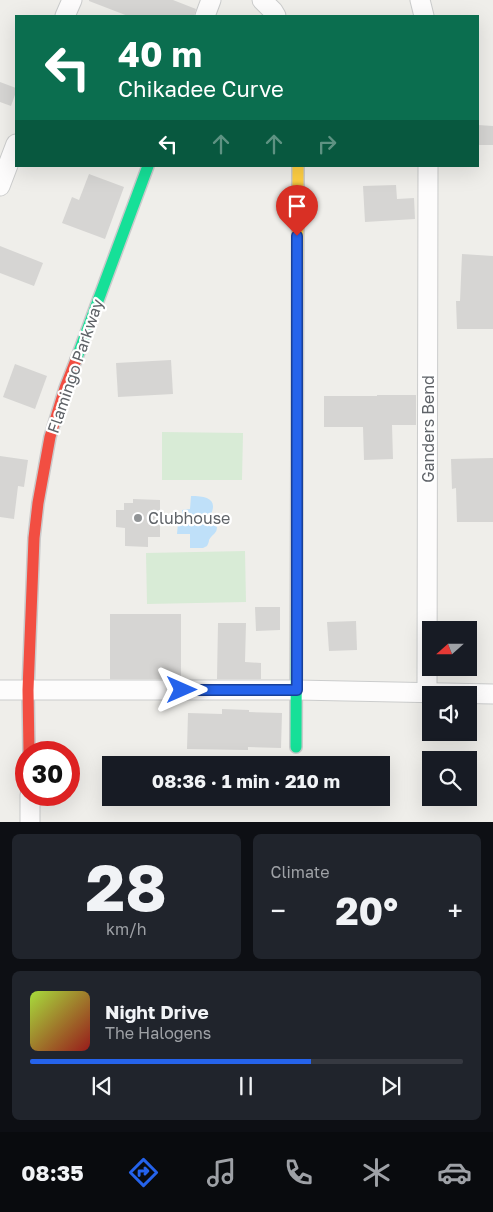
<!DOCTYPE html>
<meta charset="utf-8">
<style>
body{margin:0;font-family:"Golos Text",sans-serif;background:#20242c;color:#f1f3f6;height:100vh;display:flex;flex-direction:column;font-size:19px;white-space:nowrap}
*{box-sizing:border-box;margin:0}
p{font-size:16px;color:#9ea1a6}
.icon{flex:none;width:28px;height:28px;fill:none;stroke:currentColor;stroke-width:2;stroke-linecap:round;stroke-linejoin:round}
.map{position:relative;height:822px;overflow:hidden}
.details{display:flex;flex-direction:column;gap:12px;padding:12px;background:#0d0f14;flex:1}
.details>*{flex:none}
.top-card{position:absolute;left:15px;top:15px;width:464px;height:152px;border-radius:0px;box-shadow:0 5px 20px #0002;background:#0b6e4f;color:#fff;overflow:hidden}
.needle{width:32px;rotate:249deg}
.tools{position:absolute;left:422px;top:621px;display:grid;gap:10px}
.tools a{display:grid;place-items:center;width:55px;height:55px;border-radius:0px;background:#171b24;box-shadow:0 5px 20px #0002;font-size:25px}
.speed{position:absolute;left:15px;top:741px;display:flex;gap:10px;font-size:25px;font-weight:700;text-align:center}
.speed>*{display:grid;place-content:center;width:65px;height:65px;border-radius:50%;background:#171b24;box-shadow:0 5px 20px #0002;line-height:1}
.speed .limit{border:8px solid #d22;background:#fff;color:#111}
.pin{position:absolute;display:grid;place-items:center;width:42px;height:42px;color:#fff;margin:-51px -21px;border-radius:50% 50% 50% 0;rotate:-45deg;box-shadow:0 0 5px #0007}
.pin .icon{rotate:45deg}
.me{position:absolute;width:55px;margin:-28px;rotate:90deg;stroke-linejoin:round;filter:drop-shadow(0 0 4px #0008)}
.turn{display:flex;align-items:center;gap:18px;height:105px;padding:0 20px;font-size:22px}
.turn .icon{width:65px;height:65px;stroke-width:2.5}
.turn b{display:block;font-size:35px;line-height:42px}
.lanes{display:flex;align-items:center;height:48px;padding:0 20px;background:#0003;justify-content:center;gap:25px;direction:ltr}
.lanes .off{opacity:.35}
.big{font-size:38px;font-weight:700;line-height:1.1}
.details .card{flex:1;display:flex;flex-direction:column;justify-content:center;gap:8px;min-width:0;padding:0 18px;border-radius:8px;background:#20242c}
.details .dial{align-items:center;gap:0}
.dial b{font-size:65px;line-height:1}
.song{display:flex;align-items:center;gap:15px}
.cover{width:60px;height:60px;border-radius:8px;background:linear-gradient(135deg,hsl(80 70% 55%),hsl(0 70% 35%))}
.played{height:5px;border-radius:2px;background:linear-gradient(90deg,#2563eb 65%,#363941 65%)}
.keys{display:flex;justify-content:space-around;direction:ltr}
.heat{display:flex;justify-content:space-between;align-items:center;font-size:28px;direction:ltr}
.details .tiles{flex:1;display:grid;gap:12px;grid-template-columns:1fr 1fr}
.card:last-child{grid-column:span 2}
.trip{position:absolute;left:102px;top:756px;width:288px;height:50px;border-radius:0px;background:#171b24;box-shadow:0 5px 20px #0002;font-weight:700;line-height:50px;text-align:center}
.tab-bar{display:flex;height:80px;justify-content:space-around;align-items:center;background:#090b0e;color:#9ea1a6}
.tab-bar .icon{width:35px;height:35px}
.tab-bar .on{color:#2563eb}
.tab-bar b{font-size:22px;color:#f1f3f6}
.map>svg:first-child{display:block}
.green{fill:#d8ebd6}
.water{fill:#bfe0f9}
.building{fill:#d6d5d3}
.lines{fill:none;stroke-linecap:round;stroke-linejoin:round}
.street-casing{stroke:#cbcccc;stroke-width:21}
.fast-casing{stroke:#cacacb;stroke-width:14}
.slow-casing{stroke:#cacacb;stroke-width:14}
.jam-casing{stroke:#cacacb;stroke-width:14}
.street{stroke:#fdfcfc;stroke-width:19}
.fast{stroke:#16e098;stroke-width:11}
.slow{stroke:#ffcf43;stroke-width:11}
.jam{stroke:#f24e42;stroke-width:11}
.route-casing{stroke:#184099;stroke-width:12}
.route{stroke:#2563eb;stroke-width:9}
.poi-dot{fill:#919496;stroke:#fff;stroke-width:2}
.labels{text-anchor:middle;dominant-baseline:central;stroke-width:4.5;stroke-linejoin:round;paint-order:stroke}
.street-label{font-size:16px;fill:#5f6368;stroke:#fff}
.poi-label{font-size:16px;fill:#5f6368;stroke:#fff;text-anchor:start}
</style>
<div class="map">
<svg width="493" height="822" viewBox="0 0 493 822">
<rect width="100%" height="100%" fill="#efeeea"/>
<!-- green -->
<g class="green">
<path d="M162 432 243 433 242 480H162Z"/>
<path d="M245 551 246 602 147 604 146 553Z"/>
</g>
<!-- water -->
<path class="water" d="M191 496C209 496 220 500 208 520L217 527C217 534 212 534 209 540 209 542 208 544 207 546L203 548H190V534H177L178 523 182 520V510L190 509Z"/>
<!-- building -->
<g class="building">
<path d="M89 0H173L196 9 194 16H128L89 1Z"/>
<path d="M0 82 16 88V92L11 106 0 102Z"/>
<path d="M478 125 493 126V145H478Z"/>
<path d="M89 174 124 187 105 239 62 223 72 197 79 200Z"/>
<path d="M396 185 397 199 414 198 415 219 365 222 363 186Z"/>
<path d="M0 246 43 263 34 286 0 273Z"/>
<path d="M462 254 493 256V329H457L456 301H460Z"/>
<path d="M171 360 173 394 118 397 116 363Z"/>
<path d="M15 364 47 376 35 409 3 397Z"/>
<path d="M377 395H416V425H392L393 459 364 460 363 427H324V396H377Z"/>
<path d="M0 456 28 460 24 487 18 486 14 519 0 517Z"/>
<path d="M493 458V522H457L456 488 452 489 451 459Z"/>
<path d="M133 499 160 500V537H148V547L125 546V528L116 527V510H124V503H133Z"/>
<path d="M255 607H280V630L256 631Z"/>
<rect x="110" y="614" width="71" height="65"/>
<path d="M356 621 357 650 329 651 327 622Z"/>
<path d="M218 623H246L245 662 261 663V679H217Z"/>
<path d="M222 709 249 710V712L282 713 281 748 248 747V750L187 749 188 713 222 714Z"/>
</g>
<g class="lines">
<!-- street casing -->
<g class="street-casing">
<g id="street">
<path d="M262 0 273 11 276 16"/>
<path d="M420 0 424 16"/>
<path d="M65 16 72 0"/>
<path d="M205 16 211 0"/>
<path d="M0 186 16 144"/>
<path d="M0 690H297L493 694"/>
<path d="M427 693 428 166"/>
<path d="M30 795V822"/>
</g>
</g>
<!-- fast casing -->
<g class="fast-casing">
<g id="fast">
<path d="M76 360 148 166"/>
<path d="M296 747 297 457"/>
</g>
</g>
<!-- slow casing -->
<g class="slow-casing">
<path id="slow" d="M297 457 298 166"/>
</g>
<!-- jam casing -->
<g class="jam-casing">
<path id="jam" d="M29 752 28 690 34 538 38 503 50 437 65 388 76 360"/>
</g>
<!-- street -->
<use href="#street" class="street"/>
<!-- fast -->
<use href="#fast" class="fast"/>
<!-- slow -->
<use href="#slow" class="slow"/>
<!-- jam -->
<use href="#jam" class="jam"/>
</g>
<g class="lines">
<!-- route casing -->
<g class="route-casing">
<path id="route" d="M182 690H297V236"/>
</g>
<!-- route -->
<use href="#route" class="route"/>
</g>
<!-- markers -->
<circle class="poi-dot" cx="138" cy="518" r="5"/>
<g class="labels">
<!-- street labels -->
<g class="street-label">
<text transform="translate(75 366) rotate(-71)">Flamingo Parkway</text>
<text transform="translate(428 429) rotate(-90)">Ganders Bend</text>
</g>
<!-- poi labels -->
<g class="poi-label">
<text x="148" y="518">Clubhouse</text>
</g>
</g>
</svg>
<div class="tools">
<a><svg class="needle" viewBox="-14 -14 28 28"><path d="M0-13l5 13h-10z" fill="#e53935"/><path d="M0 13l5-13h-10z" fill="#9ea1a6"/></svg></a>
<a><svg class="icon" aria-label="sound" viewBox="0 0 24 24"><path d="M4 9h4l5-4v14l-5-4H4zM17 9q2 3 0 6"/></svg></a>
<a><svg class="icon" aria-label="search" viewBox="0 0 24 24"><circle cx="10" cy="10" r="6"/><path d="M15 15l6 6"/></svg></a>
</div>
<div class="speed"><div class="limit">30</div></div>
<div class="pin" style="left:297px;top:236px;background:#d93025"><svg class="icon" aria-label="arrive" viewBox="0 0 24 24"><path d="M6 21V4h12l-3 4 3 4H6"/></svg></div>
<svg class="me" style="left:182px;top:690px" viewBox="-20 -20 40 40"><path d="M0-17L14 15 0 8-14 15z" fill="#2563eb" stroke="#fff" stroke-width="4"/></svg>
<div class="trip">08:36 · 1 min · 210 m</div>
<div class="top-card">
<div class="turn"><svg class="icon" aria-label="left" viewBox="0 0 24 24"><path d="M17 20v-9H6M10 6l-5 5 5 5"/></svg><div><b>40 m</b>Chikadee Curve</div></div>
<div class="lanes"><svg class="icon" aria-label="left" viewBox="0 0 24 24"><path d="M17 20v-9H6M10 6l-5 5 5 5"/></svg><svg class="icon off" aria-label="ahead" viewBox="0 0 24 24"><path d="M12 20V5M6 11l6-6 6 6"/></svg><svg class="icon off" aria-label="ahead" viewBox="0 0 24 24"><path d="M12 20V5M6 11l6-6 6 6"/></svg><svg class="icon off" aria-label="right" viewBox="0 0 24 24"><path d="M7 20v-9h11M14 6l5 5-5 5"/></svg></div>
</div>
</div>
<section class="details">
<div class="tiles">
<div class="card dial"><b>28</b><p>km/h</p></div>
<div class="card"><p>Climate</p>
<div class="heat"><a>−</a><b class="big">20°</b><a>+</a></div>
</div>
<div class="card">
<div class="song"><i class="cover"></i><div><b>Night Drive</b><p>The Halogens</p></div></div>
<div class="played"></div>
<div class="keys"><svg class="icon" aria-label="previous" viewBox="0 0 24 24"><path d="M18 5L8 12l10 7zM5 5v14"/></svg><svg class="icon" aria-label="pause" viewBox="0 0 24 24"><path d="M8 5v14M16 5v14"/></svg><svg class="icon" aria-label="next" viewBox="0 0 24 24"><path d="M6 5l10 7-10 7zM19 5v14"/></svg></div>
</div>
</div>
</section>
<nav class="tab-bar">
<b>08:35</b>
<svg class="icon on" aria-label="directions" viewBox="0 0 24 24"><path d="M12 3l9 9-9 9-9-9zM9 14v-3h6M13 9l2 2-2 2"/></svg>
<svg class="icon" aria-label="music" viewBox="0 0 24 24"><path d="M9 18V5l10-2v13"/><circle cx="6" cy="18" r="3"/><circle cx="16" cy="16" r="3"/></svg>
<svg class="icon" aria-label="phone" viewBox="0 0 24 24"><path d="M5 4h4l2 5-3 2q2 4 5 5l2-3 5 2v4C11 20 4 13 5 4z"/></svg>
<svg class="icon" aria-label="climate" viewBox="0 0 24 24"><path d="M12 3v18M4 7l16 10M4 17L20 7"/></svg>
<svg class="icon" aria-label="car" viewBox="0 0 24 24"><path d="M5 17H2v-5l4-1 3-4h7l3 4 3 1v5h-3M9 17h6M6 11h13"/><circle cx="7" cy="17" r="2"/><circle cx="17" cy="17" r="2"/></svg>
</nav>
